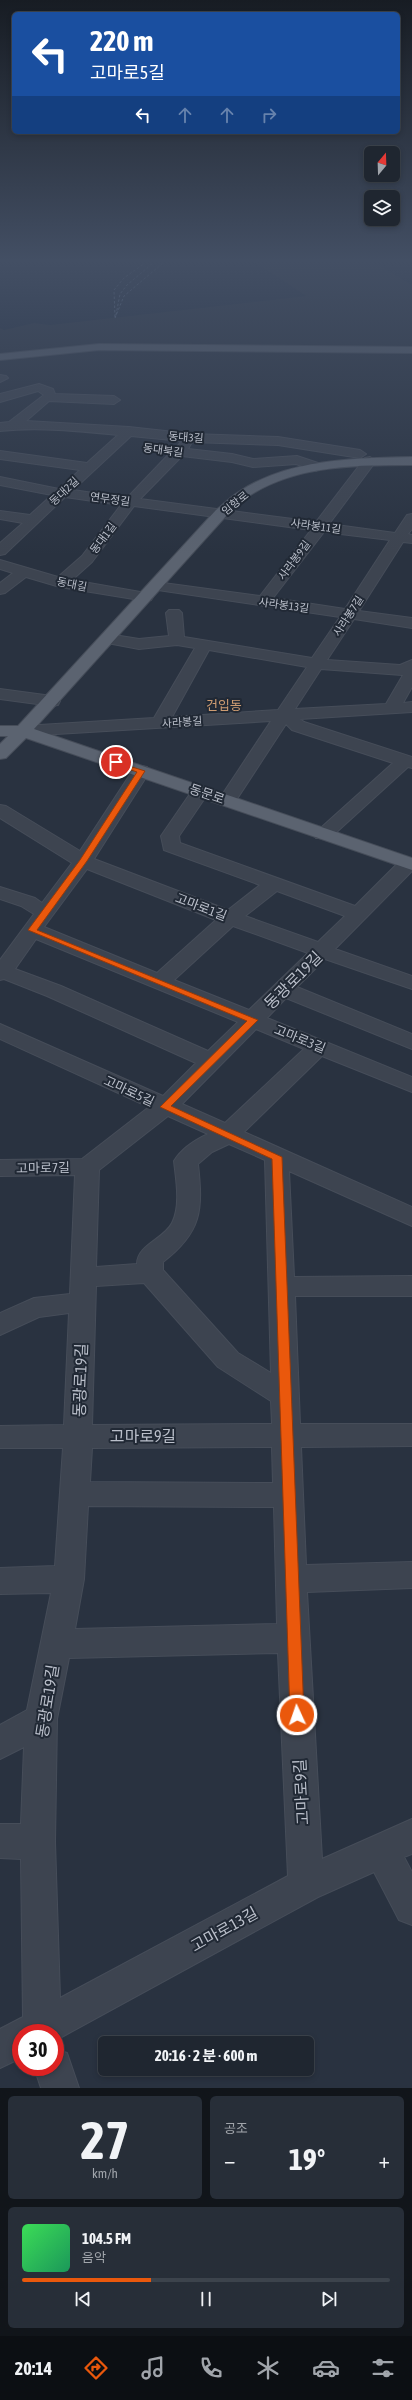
<!DOCTYPE html>
<html lang="ko">
<meta charset="utf-8">
<style>
body{margin:0;font-family:"Asap Condensed","Noto Sans KR",sans-serif;background:#272e38;color:#f1f3f6;height:100vh;display:flex;flex-direction:column;font-size:15px;white-space:nowrap}
*{box-sizing:border-box;margin:0}
p{font-size:13px;color:#a1a5ab}
.icon{flex:none;width:22px;height:22px;fill:none;stroke:currentColor;stroke-width:2;stroke-linecap:round;stroke-linejoin:round}
.map{position:relative;height:2088px;overflow:hidden}
.side{display:flex;flex-direction:column;gap:8px;padding:8px;background:#11151a;flex:1}
.side>*{flex:none}
.guide{position:absolute;left:12px;top:12px;width:388px;height:122px;border-radius:6px;box-shadow:0 2px 6px #0003,0 0 0 1px #3c434c;background:#1a4fa0;color:#fff;overflow:hidden}
.needle{width:26px;rotate:19deg}
.buttons{position:absolute;left:364px;top:146px;display:grid;gap:8px}
.buttons a{display:grid;place-items:center;width:36px;height:36px;border-radius:6px;background:#1f2630;box-shadow:0 2px 6px #0003,0 0 0 1px #3c434c;font-size:20px}
.speed{position:absolute;left:12px;top:2024px;display:flex;gap:8px;font-size:20px;font-weight:700;text-align:center}
.speed>*{display:grid;place-content:center;width:52px;height:52px;border-radius:50%;background:#1f2630;box-shadow:0 2px 6px #0003,0 0 0 1px #3c434c;line-height:1}
.speed .limit{border:6px solid #d22;background:#fff;color:#111}
.pin{position:absolute;display:grid;place-items:center;width:34px;height:34px;color:#fff;margin:-17px;border:2px solid #fff;border-radius:50%;box-shadow:0 1px 4px #0007}
.me{position:absolute;width:44px;margin:-22px;rotate:357deg;stroke-linejoin:round;filter:drop-shadow(0 0 3px #0008)}
.turn{display:flex;align-items:center;gap:14px;height:84px;padding:0 12px;font-size:18px}
.turn .icon{width:52px;height:52px;stroke-width:2.5}
.turn b{display:block;font-size:28px;line-height:34px}
.lanes{display:flex;align-items:center;height:38px;padding:0 12px;background:#0003;justify-content:center;gap:20px;direction:ltr}
.lanes .off{opacity:.35}
.big{font-size:30px;font-weight:700;line-height:1.1}
.side .card{flex:1;display:flex;flex-direction:column;justify-content:center;gap:6px;min-width:0;padding:0 14px;border-radius:6px;background:#272e38}
.side .dial{align-items:center;gap:0}
.dial b{font-size:52px;line-height:1}
.song{display:flex;align-items:center;gap:12px}
.cover{width:48px;height:48px;border-radius:6px;background:linear-gradient(135deg,hsl(130 70% 55%),hsl(150 70% 35%))}
.played{height:4px;border-radius:2px;background:linear-gradient(90deg,#ea580c 35%,#3c434c 35%)}
.keys{display:flex;justify-content:space-around;direction:ltr}
.heat{display:flex;justify-content:space-between;align-items:center;font-size:22px;direction:ltr}
.side .tiles{flex:1;display:grid;gap:8px;grid-template-columns:1fr 1fr}
.card:last-child{grid-column:span 2}
.trip{position:absolute;left:98px;top:2036px;width:216px;height:40px;border-radius:6px;background:#1f2630;box-shadow:0 2px 6px #0003,0 0 0 1px #3c434c;font-weight:700;line-height:40px;text-align:center}
.menu{display:flex;height:64px;justify-content:space-around;align-items:center;background:#0c0f13;color:#a1a5ab}
.menu .icon{width:28px;height:28px}
.menu .on{color:#ea580c}
.menu b{font-size:18px;color:#f1f3f6}
.map>svg:first-child{display:block}
.water{fill:#1c293d}
.lines{fill:none;stroke-linecap:round;stroke-linejoin:round}
.ferry{stroke:#7689a6;stroke-width:1;stroke-dasharray:2.5 2;stroke-linecap:butt}
.minor-casing{stroke:#464d59;stroke-width:2}
.major-casing{stroke:#464d59;stroke-width:2}
.minor{fill:#3d4450;fill-rule:evenodd}
.major{fill:#5b6370;fill-rule:evenodd}
.route{fill:#ea580c;stroke:#983908}
.labels{text-anchor:middle;dominant-baseline:central;stroke-width:4;stroke-linejoin:round;paint-order:stroke}
.far-street-label{font-size:11px;fill:#babfca;stroke:#212935}
.far-quarter-label{font-size:13px;fill:#cd9c72;stroke:#212935}
.street-label{font-size:13px;fill:#babfca;stroke:#212935}
.near-street-label{font-size:16px;fill:#babfca;stroke:#212935}
</style>
<div class="map">
<svg width="412" height="2088" viewBox="0 0 412 2088">
<rect width="100%" height="100%" fill="#293240"/>
<!-- water -->
<g class="water">
<path d="M0 263H257L306 296 50 325 34 323 4 330 0 328Z"/>
<path d="M375 263H412V285Z"/>
</g>
<g class="lines">
<!-- ferry -->
<g class="ferry">
<path d="M116 315 120 294 127 285 153 263"/>
<path d="M115 317 114 290 124 278 145 263"/>
<path d="M115 318 124 296 163 263"/>
</g>
<!-- minor casing -->
<g class="minor-casing">
<g id="minor">
<path d="M0 375 6 376 8 378 0 382Z"/>
<path d="M39 384 53 389 55 394 114 396 120 400 114 404 49 401 26 421 129 427 192 434 278 437 360 450 366 454 360 458 278 445 192 442 188 449 232 454 253 459 297 456 321 464 322 467 316 471 296 464 253 467 232 462 182 456 140 499 316 522 365 458 370 457 376 461 329 524 395 533 407 515 412 514V529L408 534 412 535V543L403 542 359 611 412 618V628L354 619 327 660 400 665 412 660V687L403 703 412 702V712L300 719 304 722 412 757V768L408 767 330 838H316L314 834 393 763 292 730 286 724 233 805H221L218 801 271 721 23 736 17 735 14 731 17 727 23 726 154 718 195 648 177 645 139 649 102 642 100 639 108 634 139 639 169 636 166 613 169 610H179L182 613 184 637 312 658 340 617 151 589 149 586 151 583 156 582 260 596 311 530 134 506 92 562 72 580 146 593 153 597 151 600 146 601 60 587 26 577 5 593 0 594V583L13 573 0 569V560L58 577 82 556 121 505 65 497 5 554 0 555V543L23 523 0 519V511L30 515 52 495 0 485V477L59 489 80 470 0 459V451L87 463 118 435C78 431 38 427 0 431V423L9 422 44 395 38 391 0 402V394ZM131 436 182 441 176 448 160 447 158 450 160 453 169 454 127 498 73 490ZM324 532 390 540 345 609 273 598ZM209 650 307 667 278 710 172 717ZM321 669 402 675H403L386 704 295 709Z"/>
<path d="M0 689 52 696 58 697 60 701 58 705 52 706 0 699Z"/>
<path d="M141 766 147 767 150 771 94 859 228 910 260 885 164 850 161 836 194 788H206L209 792 179 836 180 843 355 906 402 859 412 858V871L335 949 412 976V989L325 959 297 987 412 1034V1049L286 998 267 1018 412 1077V1092L322 1056 244 1132 412 1207V1226L289 1171 294 1277 412 1276V1296H295L300 1424H412V1446L301 1447 306 1565 412 1562V1588L307 1592 322 1859 412 1819V1854L404 1857 412 1872V1925L399 1920 374 1872 318 1897 58 2039 55 2046V2033H21V2058L0 2068V2029L23 2017 21 1859 0 1858V1824H21L24 1747 0 1759V1725L27 1710 51 1593 0 1594V1568L55 1566 63 1448H0V1426L64 1425 69 1313 39 1317 0 1335V1313L34 1298 70 1294 75 1175 0 1176V1160L82 1159 149 1107 0 1039V1024L163 1096 196 1063 47 996 4 979 0 980V960L34 914 21 906 0 899V887L35 898 42 903 72 863 0 818V805L6 806 80 851 135 767ZM87 869 216 920 157 973 44 927ZM277 891 345 916 318 942 245 916ZM233 926 308 953 249 1010 174 980ZM36 939 238 1022 208 1051 61 986 15 969ZM256 1029 304 1049 225 1123 182 1104ZM168 1116 208 1134C195 1140 182 1148 174 1161 176 1180 181 1205 172 1223 164 1239 137 1245 137 1264L96 1267 99 1170ZM229 1144 265 1160 271 1373 238 1353 163 1270V1262C202 1232 203 1210 198 1164L212 1152ZM144 1283 218 1367 271 1401 272 1424 92 1425 96 1286ZM272 1447 273 1483 90 1482 92 1448ZM88 1506 274 1507 277 1624 75 1629 84 1579ZM278 1653 288 1876 60 1998 55 1842 57 1719 69 1658Z"/>
<path d="M55 2049 67 2053 79 2088H41L34 2067H55Z"/>
</g>
</g>
<!-- major casing -->
<g class="major-casing">
<g id="major">
<path d="M99 344 412 347V353L99 350 0 360V354Z"/>
<path d="M412 457V465C358 465 296 465 249 496 241 502 234 509 226 516L34 729 412 858V870L26 738 6 758 0 759V744L8 736H0V726H18L216 510C224 504 231 496 240 491 289 459 355 458 412 457Z"/>
</g>
</g>
<!-- minor -->
<use href="#minor" class="minor"/>
<!-- major -->
<use href="#major" class="major"/>
</g>
<!-- sky -->
<linearGradient id="sky" x2="0" y2="1"><stop stop-color="#171c23"/><stop offset="0.47" stop-color="#434f64"/><stop offset="1" stop-color="#434f64" stop-opacity="0"/></linearGradient>
<rect width="412" height="555" fill="url(#sky)"/>
<!-- route -->
<path class="route" d="M113 761 145 771 87 861 37 930 258 1020 171 1106 282 1157 304 1715 302 1720 297 1722 292 1720 290 1715 272 1159 160 1107 247 1021 28 930 80 860 137 772 113 764Z"/>
<g class="labels">
<!-- far-street labels -->
<g class="far-street-label">
<text transform="translate(186 437) rotate(4)">동대3길</text>
<text transform="translate(163 450) rotate(8)">동대북길</text>
<text transform="translate(64 491) rotate(-43)">동대2길</text>
<text transform="translate(110 499) rotate(8)">연무정길</text>
<text transform="translate(235 503) rotate(-39)">임항로</text>
<text transform="translate(316 526) rotate(8)">사라봉11길</text>
<text transform="translate(103 538) rotate(-53)">동대1길</text>
<text transform="translate(294 560) rotate(-53)">사라봉9길</text>
<text transform="translate(72 584) rotate(11)">동대길</text>
<text transform="translate(284 605) rotate(8)">사라봉13길</text>
<text transform="translate(348 616) rotate(-57)">사라봉7길</text>
<text transform="translate(182 722) rotate(-4)">사라봉길</text>
</g>
<!-- far-quarter labels -->
<g class="far-quarter-label">
<text x="224" y="705">건입동</text>
</g>
<!-- street labels -->
<g class="street-label">
<text transform="translate(207 794) rotate(19)">동문로</text>
<text transform="translate(201 907) rotate(21)">고마로1길</text>
<text transform="translate(300 1039) rotate(22)">고마로3길</text>
<text transform="translate(129 1091) rotate(25)">고마로5길</text>
<text transform="translate(43 1168) rotate(-1)">고마로7길</text>
</g>
<!-- near-street labels -->
<g class="near-street-label">
<text transform="translate(293 980) rotate(-45)">동광로19길</text>
<text transform="translate(80 1380) rotate(-88)">동광로19길</text>
<text x="143" y="1436">고마로9길</text>
<text transform="translate(47 1701) rotate(-81)">동광로19길</text>
<text transform="translate(301 1792) rotate(-93)">고마로9길</text>
<text transform="translate(224 1929) rotate(-29)">고마로13길</text>
</g>
</g>
</svg>
<div class="buttons">
<a><svg class="needle" viewBox="-14 -14 28 28"><path d="M0-13l5 13h-10z" fill="#e53935"/><path d="M0 13l5-13h-10z" fill="#a1a5ab"/></svg></a>
<a><svg class="icon" aria-label="layers" viewBox="0 0 24 24"><path d="M12 4l9 5-9 5-9-5zM3 14l9 5 9-5"/></svg></a>
</div>
<div class="speed"><div class="limit">30</div></div>
<div class="pin" style="left:116px;top:762px;background:#d93025"><svg class="icon" aria-label="arrive" viewBox="0 0 24 24"><path d="M6 21V4h12l-3 4 3 4H6"/></svg></div>
<svg class="me" style="left:297px;top:1715px" viewBox="-20 -20 40 40"><circle r="17" fill="#ea580c" stroke="#fff" stroke-width="3"/><path d="M0-11L8 9 0 5-8 9z" fill="#fff"/></svg>
<div class="trip">20:16 · 2 분 · 600 m</div>
<div class="guide">
<div class="turn"><svg class="icon" aria-label="left" viewBox="0 0 24 24"><path d="M17 20v-9H6M10 6l-5 5 5 5"/></svg><div><b>220 m</b>고마로5길</div></div>
<div class="lanes"><svg class="icon" aria-label="left" viewBox="0 0 24 24"><path d="M17 20v-9H6M10 6l-5 5 5 5"/></svg><svg class="icon off" aria-label="ahead" viewBox="0 0 24 24"><path d="M12 20V5M6 11l6-6 6 6"/></svg><svg class="icon off" aria-label="ahead" viewBox="0 0 24 24"><path d="M12 20V5M6 11l6-6 6 6"/></svg><svg class="icon off" aria-label="right" viewBox="0 0 24 24"><path d="M7 20v-9h11M14 6l5 5-5 5"/></svg></div>
</div>
</div>
<section class="side">
<div class="tiles">
<div class="card dial"><b>27</b><p>km/h</p></div>
<div class="card"><p>공조</p>
<div class="heat"><a>−</a><b class="big">19°</b><a>+</a></div>
</div>
<div class="card">
<div class="song"><i class="cover"></i><div><b>104.5 FM</b><p>음악</p></div></div>
<div class="played"></div>
<div class="keys"><svg class="icon" aria-label="previous" viewBox="0 0 24 24"><path d="M18 5L8 12l10 7zM5 5v14"/></svg><svg class="icon" aria-label="pause" viewBox="0 0 24 24"><path d="M8 5v14M16 5v14"/></svg><svg class="icon" aria-label="next" viewBox="0 0 24 24"><path d="M6 5l10 7-10 7zM19 5v14"/></svg></div>
</div>
</div>
</section>
<nav class="menu">
<b>20:14</b>
<svg class="icon on" aria-label="directions" viewBox="0 0 24 24"><path d="M12 3l9 9-9 9-9-9zM9 14v-3h6M13 9l2 2-2 2"/></svg>
<svg class="icon" aria-label="music" viewBox="0 0 24 24"><path d="M9 18V5l10-2v13"/><circle cx="6" cy="18" r="3"/><circle cx="16" cy="16" r="3"/></svg>
<svg class="icon" aria-label="phone" viewBox="0 0 24 24"><path d="M5 4h4l2 5-3 2q2 4 5 5l2-3 5 2v4C11 20 4 13 5 4z"/></svg>
<svg class="icon" aria-label="climate" viewBox="0 0 24 24"><path d="M12 3v18M4 7l16 10M4 17L20 7"/></svg>
<svg class="icon" aria-label="car" viewBox="0 0 24 24"><path d="M5 17H2v-5l4-1 3-4h7l3 4 3 1v5h-3M9 17h6M6 11h13"/><circle cx="7" cy="17" r="2"/><circle cx="17" cy="17" r="2"/></svg>
<svg class="icon" aria-label="filters" viewBox="0 0 24 24"><path d="M4 7h16M4 17h16"/><circle cx="9" cy="7" r="2"/><circle cx="15" cy="17" r="2"/></svg>
</nav>
